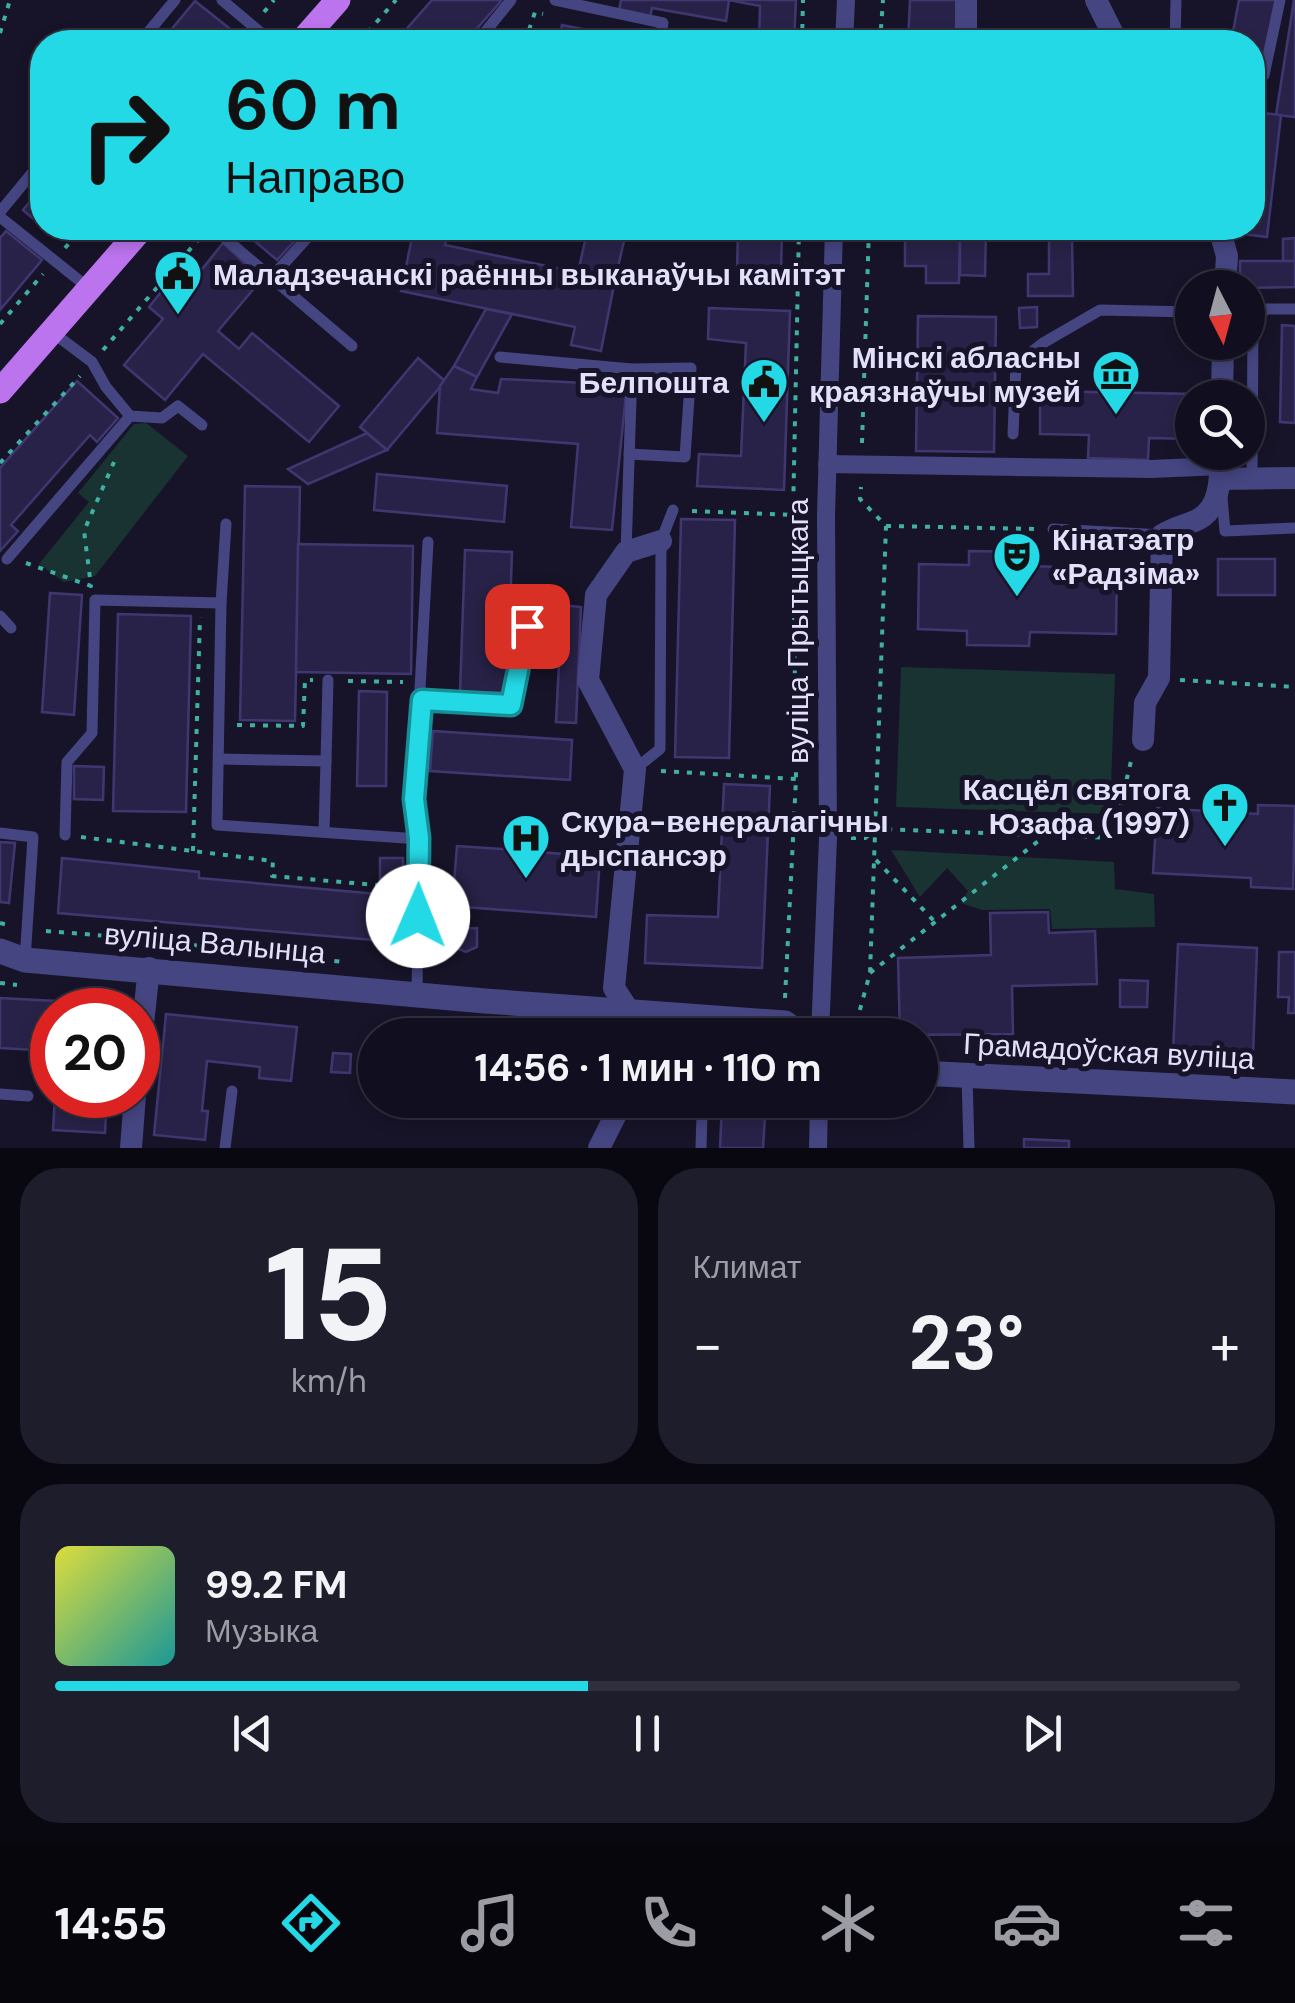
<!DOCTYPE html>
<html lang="ru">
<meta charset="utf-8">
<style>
body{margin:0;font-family:"DM Sans",sans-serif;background:#1e1d2c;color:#f1f3f6;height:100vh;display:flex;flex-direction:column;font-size:38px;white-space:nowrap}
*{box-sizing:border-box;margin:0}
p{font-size:32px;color:#9c9ca4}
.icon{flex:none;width:55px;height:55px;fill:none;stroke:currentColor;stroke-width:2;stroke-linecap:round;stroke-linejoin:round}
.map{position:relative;height:1148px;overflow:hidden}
.drawer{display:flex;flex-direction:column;gap:20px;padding:20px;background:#090811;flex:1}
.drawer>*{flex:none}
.banner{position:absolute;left:30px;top:30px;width:1235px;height:210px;border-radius:40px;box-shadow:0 5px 15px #0003,0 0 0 2px #302f3d;background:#23d9e5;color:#111;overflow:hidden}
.needle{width:65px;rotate:174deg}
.fabs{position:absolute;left:1175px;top:270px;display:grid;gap:20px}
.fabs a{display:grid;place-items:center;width:90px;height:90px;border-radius:50%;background:#110f1f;box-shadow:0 5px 15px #0003,0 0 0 2px #302f3d;font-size:50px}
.speed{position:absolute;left:30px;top:988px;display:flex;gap:20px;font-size:50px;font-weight:700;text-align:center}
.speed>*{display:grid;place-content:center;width:130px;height:130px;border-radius:50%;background:#110f1f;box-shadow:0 5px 15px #0003,0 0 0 2px #302f3d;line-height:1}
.speed .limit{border:15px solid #d22;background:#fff;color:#111}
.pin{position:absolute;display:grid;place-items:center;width:85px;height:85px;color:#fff;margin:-42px;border-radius:20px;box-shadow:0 5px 15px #0006}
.me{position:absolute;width:110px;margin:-55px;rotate:1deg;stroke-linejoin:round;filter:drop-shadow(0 0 8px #0008)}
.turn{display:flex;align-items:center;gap:35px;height:210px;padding:0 30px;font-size:45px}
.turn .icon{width:130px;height:130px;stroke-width:2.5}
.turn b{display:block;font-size:70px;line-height:85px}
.big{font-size:75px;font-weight:700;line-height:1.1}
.drawer .tile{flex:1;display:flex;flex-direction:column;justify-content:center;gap:15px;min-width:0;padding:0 35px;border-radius:40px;background:#1e1d2c}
.drawer .dial{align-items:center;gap:0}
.dial b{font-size:130px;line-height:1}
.song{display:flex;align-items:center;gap:30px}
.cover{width:120px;height:120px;border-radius:15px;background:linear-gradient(135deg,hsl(60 70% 55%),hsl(180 70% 35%))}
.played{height:10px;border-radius:5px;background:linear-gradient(90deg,#23d9e5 45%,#302f3d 45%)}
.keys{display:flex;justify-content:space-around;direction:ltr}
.heat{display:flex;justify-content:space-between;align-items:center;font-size:55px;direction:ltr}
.drawer .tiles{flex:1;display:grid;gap:20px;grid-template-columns:1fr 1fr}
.tile:last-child{grid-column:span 2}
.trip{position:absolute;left:358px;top:1018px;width:580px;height:100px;border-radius:50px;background:#110f1f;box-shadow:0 5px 15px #0003,0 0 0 2px #302f3d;font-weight:700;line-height:100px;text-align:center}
.menu{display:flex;height:160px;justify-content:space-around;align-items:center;background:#07060c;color:#9c9ca4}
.menu .icon{width:70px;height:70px}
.menu .on{color:#23d9e5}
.menu b{font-size:45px;color:#f1f3f6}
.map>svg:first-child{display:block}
.green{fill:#183331}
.building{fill:#292248;stroke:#403771;stroke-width:2.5}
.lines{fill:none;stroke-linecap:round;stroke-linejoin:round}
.path{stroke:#40b0a4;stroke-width:4;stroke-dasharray:5 8;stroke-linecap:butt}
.service{stroke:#454582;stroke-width:11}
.pedestrian{stroke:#454582;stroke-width:18}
.minor{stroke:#454582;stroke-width:22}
.tertiary{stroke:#454582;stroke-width:25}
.primary{stroke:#bc74ee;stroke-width:25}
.route-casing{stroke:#178d95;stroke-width:25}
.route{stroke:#23d9e5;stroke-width:18}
.labels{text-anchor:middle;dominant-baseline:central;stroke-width:10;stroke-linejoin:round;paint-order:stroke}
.poi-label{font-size:30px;font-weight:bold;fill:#e2e0fb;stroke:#171429;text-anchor:start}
.street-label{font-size:30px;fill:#e2e0fb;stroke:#171429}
</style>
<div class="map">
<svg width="1295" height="1148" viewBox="0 0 1295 1148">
<rect width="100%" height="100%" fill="#171429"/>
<!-- green -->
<g class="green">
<path d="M146 423 188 456 95 576 64 582 39 564 89 502 78 493 134 424Z"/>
<path d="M901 667 1115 674 1110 814 896 807Z"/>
<path d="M891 850 1114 862 1115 889 1154 894 1155 927 1052 929 1050 909 982 910 961 903 968 891 947 868 920 897Z"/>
</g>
<!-- building -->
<g class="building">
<path d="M432 0H500L501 1 465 42H395Z"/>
<path d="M621 0H796L794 42H759L760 6 729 0 726 21 652 8 650 17 619 11Z"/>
<path d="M910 0H965L963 42H908Z"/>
<path d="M1239 0H1278L1254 112 1252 42H1231Z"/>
<path d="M1294 0H1295V117L1276 115Z"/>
<path d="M195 1 234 32 226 42H161Z"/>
<path d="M562 25 643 41V42H558Z"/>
<path d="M1252 112 1281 115 1267 237 1234 233 1235 228H1252Z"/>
<path d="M42 187V226L23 210Z"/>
<path d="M239 228H294L292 230 299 236 277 260Z"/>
<path d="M414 228H449L445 245 615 280 601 351 571 345 575 327 401 291Z"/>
<path d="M588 228H627L615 280 578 272Z"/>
<path d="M738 228H782L781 274 737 273Z"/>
<path d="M905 228H960L959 283H926V266H905Z"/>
<path d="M960 228H986L985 276 960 275Z"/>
<path d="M6 231 42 260 0 310V238Z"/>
<path d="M1049 238H1072L1073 296H1028V274H1049Z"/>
<path d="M1295 238V261H1283V239Z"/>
<path d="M223 243 262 279 218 331 239 349 252 333 339 406 309 442 203 354 165 400 124 365 163 319 149 307 182 266 195 278Z"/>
<path d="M1240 261H1295V287L1240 288Z"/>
<path d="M1037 307V327L1020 328 1019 308Z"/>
<path d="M709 308 790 311 784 490 697 486 699 454 741 456 746 343 708 339Z"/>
<path d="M486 309 512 314 477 377 454 366Z"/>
<path d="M918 316 996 317 994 452 916 451Z"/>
<path d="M1282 325 1295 326V423L1280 422Z"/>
<path d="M418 358 445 381 387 450 360 427Z"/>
<path d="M454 366 477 377 471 389 498 393 501 379 627 385 612 530 571 527 578 444 437 433 440 386Z"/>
<path d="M77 381 118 418 97 442 90 435 11 525 18 531 0 551V468Z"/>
<path d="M1040 391 1198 394V398H1192V439L1149 438 1148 460 1088 458 1089 435 1040 434Z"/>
<path d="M367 433 387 450 308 484 288 469Z"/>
<path d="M377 474 507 486 504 522 374 510Z"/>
<path d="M245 486 300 487 295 721 240 720Z"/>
<path d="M681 519 735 520 729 758 675 757Z"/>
<path d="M298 544 413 546 411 674 296 672Z"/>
<path d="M465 550 512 552 507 693 460 692Z"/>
<path d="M969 551 1031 552V566L1117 569 1116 634 1030 632 1029 646 967 645V631L918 629 919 564 969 565Z"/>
<rect x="1218" y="559" width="57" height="36"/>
<path d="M50 593 82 595 74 715 42 712Z"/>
<path d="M562 605 581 607 576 723 556 722Z"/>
<path d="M118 614 191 616 186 812 113 811Z"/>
<path d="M359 691 387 692 386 786H357Z"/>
<path d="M433 731 572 740 570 780 430 771Z"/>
<path d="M74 766 104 767 103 800 74 799Z"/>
<path d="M724 784 770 786 762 968 645 963 647 915 718 917Z"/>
<path d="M1258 805 1295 806 1293 889 1251 887V878L1153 873 1157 808 1258 814Z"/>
<path d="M0 842 15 843 9 903 0 902Z"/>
<path d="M524 844H535L539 852 600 857 596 917 452 906 457 846 519 850Z"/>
<path d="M62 858 199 872V878L400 896 396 942 58 913Z"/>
<rect x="380" y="858" width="23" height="23"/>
<path d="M1048 912 1049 933 1095 931 1097 984 1012 986 1013 1034 900 1035 898 958 991 955 990 913Z"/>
<path d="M477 928V947L466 952 454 947 451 929Z"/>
<path d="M1178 944 1257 948 1253 1055 1173 1052Z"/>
<path d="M1279 952H1295V1013H1288L1289 997H1278Z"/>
<path d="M1120 980 1148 981 1147 1007H1120Z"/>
<path d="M0 998 112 1004V1010H52V1051L0 1048Z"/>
<path d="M166 1014 297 1027 291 1081 259 1078 260 1067 207 1061 202 1111H208L205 1140 154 1135Z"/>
<path d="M333 1053 351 1054 350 1073 331 1072Z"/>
<path d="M55 1095H107L105 1133 53 1130Z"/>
<path d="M631 1100H766L763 1148H720L722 1104Z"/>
<path d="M1024 1139 1069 1141V1148H1024Z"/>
</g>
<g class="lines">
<!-- path -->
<g class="path">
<path d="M264 12 274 0"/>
<path d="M0 33 10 0"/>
<path d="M359 42 396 0"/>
<path d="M525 42 535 12 543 14"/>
<path d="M802 42 803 0"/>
<path d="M802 42H815"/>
<path d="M880 42 883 0"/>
<path d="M65 248 82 228"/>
<path d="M0 324 43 274"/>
<path d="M103 350 198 240"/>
<path d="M862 443 869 228"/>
<path d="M0 463 80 376"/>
<path d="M692 511 793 515"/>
<path d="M886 526 1039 529"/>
<path d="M26 563 91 586 84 531 114 462"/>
<path d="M534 614 545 592 571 593"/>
<path d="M1180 680 1295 687"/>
<path d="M348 681 403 682"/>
<path d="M237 725 303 726 305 680H313"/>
<path d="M661 771 796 779"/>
<path d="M81 837 273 861 272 876 399 887"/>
<path d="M851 838H865L878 829 1113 838 1131 761"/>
<path d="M193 851 200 617"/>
<path d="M876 860 935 922"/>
<path d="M0 923 12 926"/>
<path d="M46 931 121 937"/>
<path d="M119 943 121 937 343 962"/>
<path d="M870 973 1046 835"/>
<path d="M0 983 17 985"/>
<path d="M785 998 796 779 793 515 799 228"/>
<path d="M853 1035 870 973 886 526 860 499 861 487"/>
</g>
<!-- service -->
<g class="service">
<path d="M222 0 272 42"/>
<path d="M555 0 663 23 660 42"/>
<path d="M140 42 175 0"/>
<path d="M477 42 511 0"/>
<path d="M1175 42 1176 0"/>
<path d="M1264 75 1280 0"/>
<path d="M0 212 42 161"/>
<path d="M0 217 90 289"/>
<path d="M213 228 352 346"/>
<path d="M271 278 316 228"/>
<path d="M500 357 632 369 626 552"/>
<path d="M130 416 162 418 178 406 202 425"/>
<path d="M1013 434 1016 364 1043 343 1100 310 1192 312"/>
<path d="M629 454 685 457 691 368 632 369"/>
<path d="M1252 479 1253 322 1266 309H1295"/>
<path d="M1222 498 1225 531 1295 528"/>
<path d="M226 524 221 603 217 825 419 839 417 994"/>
<path d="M1053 529 1162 535"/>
<path d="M7 559 130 416 106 387 92 362 52 332"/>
<path d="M0 616 11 628"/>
<path d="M422 700 511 705 527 627"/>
<path d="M220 759 326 761 324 832"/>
<path d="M326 761 328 680"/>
<path d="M635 769 660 749 661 541 673 510"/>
<path d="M0 833 33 837 25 960"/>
<path d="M65 835 67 762 92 733 95 600 221 603"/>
<path d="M419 839 414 799 428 542"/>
<path d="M967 1076 969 1148"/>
<path d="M0 1094 28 1096"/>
<path d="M531 1100 623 1105 702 1115 701 1148"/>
<path d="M225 1148 232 1091"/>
</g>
<!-- pedestrian -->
<g class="pedestrian">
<path d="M844 42 846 0"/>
<path d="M827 464 1151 469 1221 466"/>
<path d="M820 1035 828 838 826 516 834 228"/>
<path d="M818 1148 819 1100"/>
</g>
<!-- minor -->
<g class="minor">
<path d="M1096 0 1117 42"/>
<path d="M966 42V0"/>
<path d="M1219 228 1227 256 1225 288"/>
<path d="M1222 398 1223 342"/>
<path d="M1220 479 1295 478"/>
<path d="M1143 740 1145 703 1159 678 1162 535C1174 527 1187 525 1199 519 1222 506 1220 475 1221 452"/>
<path d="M626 1035 629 1011 614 988 635 769 588 680 596 595 626 552 661 541"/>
<path d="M138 1071 149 968"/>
<path d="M131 1148 135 1095"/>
<path d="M599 1148 623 1100"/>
</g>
<!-- tertiary -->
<g class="tertiary">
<path d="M0 951 25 960 485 1001 785 1023 801 1035"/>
<path d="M920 1073 1295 1092"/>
</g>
<!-- primary -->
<g class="primary">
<path d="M301 42 338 0"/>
<path d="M0 391 142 228"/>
</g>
</g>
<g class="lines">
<!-- route casing -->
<g class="route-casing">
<path id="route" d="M418 916 419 838 414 799 422 700 511 705 527 626"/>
</g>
<!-- route -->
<use href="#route" class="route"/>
</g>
<!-- icons -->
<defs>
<g id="civic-pin" transform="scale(2.5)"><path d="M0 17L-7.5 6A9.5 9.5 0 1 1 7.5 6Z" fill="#23d9e5" stroke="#171429"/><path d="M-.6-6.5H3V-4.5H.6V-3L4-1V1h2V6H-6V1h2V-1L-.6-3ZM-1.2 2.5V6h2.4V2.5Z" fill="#111"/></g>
<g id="museum-pin" transform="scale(2.5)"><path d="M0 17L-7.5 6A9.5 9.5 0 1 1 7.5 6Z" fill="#23d9e5" stroke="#171429"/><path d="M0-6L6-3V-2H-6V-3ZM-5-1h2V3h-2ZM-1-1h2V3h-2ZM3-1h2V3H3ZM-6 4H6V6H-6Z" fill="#111"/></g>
<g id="theatre-pin" transform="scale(2.5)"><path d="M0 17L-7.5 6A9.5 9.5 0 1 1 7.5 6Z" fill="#23d9e5" stroke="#171429"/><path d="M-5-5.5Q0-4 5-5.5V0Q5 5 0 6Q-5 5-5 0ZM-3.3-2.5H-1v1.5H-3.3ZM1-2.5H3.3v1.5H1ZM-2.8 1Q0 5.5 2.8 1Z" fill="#111"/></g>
<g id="church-pin" transform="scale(2.5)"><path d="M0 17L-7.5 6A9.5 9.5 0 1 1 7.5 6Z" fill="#23d9e5" stroke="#171429"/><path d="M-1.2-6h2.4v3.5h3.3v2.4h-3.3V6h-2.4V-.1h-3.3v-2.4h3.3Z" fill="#111"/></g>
<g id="hospital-pin" transform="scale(2.5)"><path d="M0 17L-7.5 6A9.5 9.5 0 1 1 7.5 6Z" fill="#23d9e5" stroke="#171429"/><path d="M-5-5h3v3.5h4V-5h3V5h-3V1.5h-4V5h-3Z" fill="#111"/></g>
</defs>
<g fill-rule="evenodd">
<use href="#civic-pin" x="178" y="274"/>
<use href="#museum-pin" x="1116" y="374"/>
<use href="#civic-pin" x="764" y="382"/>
<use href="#theatre-pin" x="1017" y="556"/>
<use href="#church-pin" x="1225" y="806"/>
<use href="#hospital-pin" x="526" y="838"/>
</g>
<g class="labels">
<!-- poi labels -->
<g class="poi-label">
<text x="213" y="274">Маладзечанскі раённы выканаўчы камітэт</text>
<text x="1081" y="357" text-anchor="end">Мінскі абласны<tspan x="1081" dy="34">краязнаўчы музей</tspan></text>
<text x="729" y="382" text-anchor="end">Белпошта</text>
<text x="1052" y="539">Кінатэатр<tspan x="1052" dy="34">«Радзіма»</tspan></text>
<text x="1190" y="789" text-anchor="end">Касцёл святога<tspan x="1190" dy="34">Юзафа (1997)</tspan></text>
<text x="561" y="821">Скура-венералагічны<tspan x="561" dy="34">дыспансэр</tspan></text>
</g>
<!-- street labels -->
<g class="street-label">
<text transform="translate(797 631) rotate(-90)">вуліца Прытыцкага</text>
<text transform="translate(215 943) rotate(5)">вуліца Валынца</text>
<text transform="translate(1109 1051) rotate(3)">Грамадоўская вуліца</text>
</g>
</g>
</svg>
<div class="fabs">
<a><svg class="needle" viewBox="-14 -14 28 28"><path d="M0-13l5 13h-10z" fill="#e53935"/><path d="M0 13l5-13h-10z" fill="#9c9ca4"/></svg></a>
<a><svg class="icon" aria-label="search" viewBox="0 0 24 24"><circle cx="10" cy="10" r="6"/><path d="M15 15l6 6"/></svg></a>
</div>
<div class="speed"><div class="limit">20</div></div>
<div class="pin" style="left:527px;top:626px;background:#d93025"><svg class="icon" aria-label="arrive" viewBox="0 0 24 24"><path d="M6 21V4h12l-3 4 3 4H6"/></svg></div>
<svg class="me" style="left:418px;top:916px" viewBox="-20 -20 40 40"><circle r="19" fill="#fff"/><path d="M0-13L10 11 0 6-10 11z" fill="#23d9e5"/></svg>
<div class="trip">14:56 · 1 мин · 110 m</div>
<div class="banner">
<div class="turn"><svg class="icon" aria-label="right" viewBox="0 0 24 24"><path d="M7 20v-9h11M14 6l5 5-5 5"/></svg><div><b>60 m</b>Направо</div></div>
</div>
</div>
<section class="drawer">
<div class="tiles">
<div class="tile dial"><b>15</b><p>km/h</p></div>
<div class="tile"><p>Климат</p>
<div class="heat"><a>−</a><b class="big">23°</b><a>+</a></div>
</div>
<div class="tile">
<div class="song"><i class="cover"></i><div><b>99.2 FM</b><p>Музыка</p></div></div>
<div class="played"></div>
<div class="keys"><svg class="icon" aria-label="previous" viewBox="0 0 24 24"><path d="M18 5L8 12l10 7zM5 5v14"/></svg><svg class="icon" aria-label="pause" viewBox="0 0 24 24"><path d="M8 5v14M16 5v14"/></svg><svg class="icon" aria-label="next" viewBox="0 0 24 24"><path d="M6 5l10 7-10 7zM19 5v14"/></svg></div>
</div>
</div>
</section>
<nav class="menu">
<b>14:55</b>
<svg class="icon on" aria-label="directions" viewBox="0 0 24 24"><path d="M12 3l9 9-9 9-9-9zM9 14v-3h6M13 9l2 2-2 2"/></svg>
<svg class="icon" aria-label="music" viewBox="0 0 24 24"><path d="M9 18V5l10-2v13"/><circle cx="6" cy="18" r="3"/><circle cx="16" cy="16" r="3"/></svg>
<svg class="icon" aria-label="phone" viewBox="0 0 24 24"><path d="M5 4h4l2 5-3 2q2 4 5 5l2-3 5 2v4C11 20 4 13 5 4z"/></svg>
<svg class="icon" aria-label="climate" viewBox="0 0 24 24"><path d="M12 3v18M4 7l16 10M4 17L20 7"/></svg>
<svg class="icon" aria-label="car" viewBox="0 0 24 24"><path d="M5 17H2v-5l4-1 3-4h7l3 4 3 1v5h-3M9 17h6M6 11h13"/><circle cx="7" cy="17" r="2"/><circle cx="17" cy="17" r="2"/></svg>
<svg class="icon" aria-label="filters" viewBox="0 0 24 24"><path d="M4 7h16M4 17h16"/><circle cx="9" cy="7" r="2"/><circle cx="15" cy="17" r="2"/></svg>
</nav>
